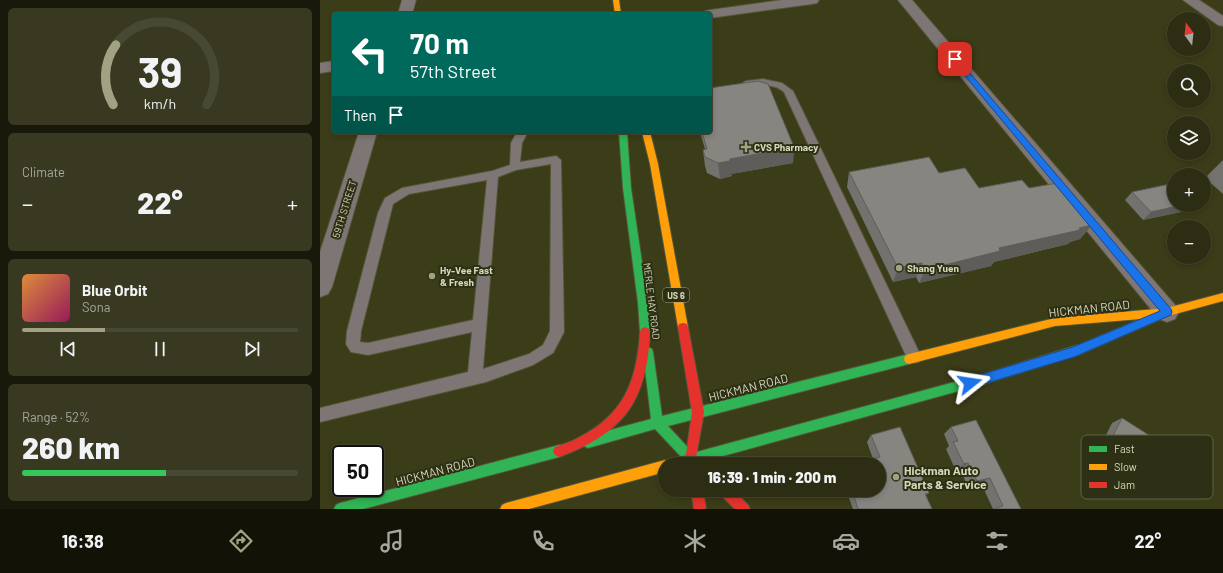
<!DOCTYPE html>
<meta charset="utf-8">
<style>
body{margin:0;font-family:Barlow,sans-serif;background:#383920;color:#f1f3f6;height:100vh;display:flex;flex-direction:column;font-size:15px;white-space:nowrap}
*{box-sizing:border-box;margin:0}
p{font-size:13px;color:#a6a89f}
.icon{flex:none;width:22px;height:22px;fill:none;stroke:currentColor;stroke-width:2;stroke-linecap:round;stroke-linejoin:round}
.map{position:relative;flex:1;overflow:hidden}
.details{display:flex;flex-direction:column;gap:8px;padding:8px;background:#18190a;width:320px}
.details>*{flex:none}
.hud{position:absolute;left:12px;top:12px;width:380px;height:122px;border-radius:4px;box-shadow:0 2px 6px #0003,0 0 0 1px #484932;background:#00695c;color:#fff;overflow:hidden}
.needle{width:26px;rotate:345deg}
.tools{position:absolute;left:847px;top:12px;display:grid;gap:8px}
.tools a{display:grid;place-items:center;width:44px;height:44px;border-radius:50%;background:#2c2d12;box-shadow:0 2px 6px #0003,0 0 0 1px #484932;font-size:20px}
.speed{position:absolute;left:12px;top:445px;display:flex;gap:8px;font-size:20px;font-weight:700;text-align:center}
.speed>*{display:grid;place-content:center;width:52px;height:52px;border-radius:50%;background:#2c2d12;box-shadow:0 2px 6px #0003,0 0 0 1px #484932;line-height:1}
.speed .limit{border:2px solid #111;border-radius:6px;background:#fff;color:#111}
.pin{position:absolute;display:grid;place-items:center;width:34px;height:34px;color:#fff;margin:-17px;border-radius:8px;box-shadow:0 2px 6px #0006}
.me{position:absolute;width:44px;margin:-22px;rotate:75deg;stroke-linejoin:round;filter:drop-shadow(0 0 3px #0008)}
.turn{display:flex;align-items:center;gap:14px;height:84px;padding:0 12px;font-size:18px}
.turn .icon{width:52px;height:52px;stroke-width:2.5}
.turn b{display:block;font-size:28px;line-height:34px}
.then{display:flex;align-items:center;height:38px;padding:0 12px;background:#0003;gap:8px;font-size:15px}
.big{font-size:30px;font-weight:800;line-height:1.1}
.details .widget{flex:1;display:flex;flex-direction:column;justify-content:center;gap:6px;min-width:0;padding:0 14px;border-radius:6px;background:#383920}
.details .dial{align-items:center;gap:0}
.dial svg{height:104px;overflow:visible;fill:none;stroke:#484932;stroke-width:7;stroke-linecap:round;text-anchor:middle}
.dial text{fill:#f1f3f6;stroke:none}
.song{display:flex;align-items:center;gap:12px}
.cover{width:48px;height:48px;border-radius:6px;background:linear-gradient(135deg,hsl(30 70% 55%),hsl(330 70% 35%))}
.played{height:4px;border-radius:2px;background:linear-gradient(90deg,#a0a281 30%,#484932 30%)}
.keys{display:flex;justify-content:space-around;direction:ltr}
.heat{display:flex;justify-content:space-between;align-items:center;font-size:22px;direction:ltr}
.charge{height:6px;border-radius:3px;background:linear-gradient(90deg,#34c759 52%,#484932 0)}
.trip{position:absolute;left:338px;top:457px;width:228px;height:40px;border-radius:20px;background:#2c2d12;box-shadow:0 2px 6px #0003,0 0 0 1px #484932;font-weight:800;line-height:40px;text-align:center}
.menu{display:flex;height:64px;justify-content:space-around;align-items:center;background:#121207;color:#a6a89f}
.menu .icon{width:28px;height:28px}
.menu .on{color:#a0a281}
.menu b{font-size:18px;color:#f1f3f6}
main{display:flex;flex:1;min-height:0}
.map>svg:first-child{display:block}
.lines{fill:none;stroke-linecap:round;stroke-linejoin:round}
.lane-casing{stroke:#545638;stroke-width:2}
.street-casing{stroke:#545638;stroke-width:2}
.fast-casing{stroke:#545638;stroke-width:2}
.slow-casing{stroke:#545638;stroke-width:2}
.jam-casing{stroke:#545638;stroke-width:2}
.lane{fill:#7e7674;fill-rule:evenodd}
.street{fill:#7e7674;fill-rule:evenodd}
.fast{fill:#30b455;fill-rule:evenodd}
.slow{fill:#ff9f0a;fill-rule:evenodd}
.jam{fill:#e5322d;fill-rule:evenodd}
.wall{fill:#74726e}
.shaded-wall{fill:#5e5d5a}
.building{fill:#878580;stroke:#5e5d5a}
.route{fill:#1a73e8;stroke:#114b97}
.poi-dot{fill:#a0a281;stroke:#2e3016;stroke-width:1.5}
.labels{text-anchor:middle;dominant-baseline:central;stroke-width:4;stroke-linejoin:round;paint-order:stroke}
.shield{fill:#2e3016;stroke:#a4a689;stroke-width:1}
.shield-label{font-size:9px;font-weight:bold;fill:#d6d9ba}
.poi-label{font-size:10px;font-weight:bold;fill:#d6d9ba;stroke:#2e3016;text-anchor:start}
.street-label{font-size:10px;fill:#d6d9ba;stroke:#2e3016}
.near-street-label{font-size:12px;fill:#d6d9ba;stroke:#2e3016}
.near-poi-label{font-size:12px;font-weight:bold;fill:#d6d9ba;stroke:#2e3016;text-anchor:start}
.key{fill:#2e3016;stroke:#606347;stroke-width:1}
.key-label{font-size:11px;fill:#d6d9ba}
</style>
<main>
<section class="details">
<div class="widget dial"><svg viewBox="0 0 100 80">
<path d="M14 69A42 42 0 1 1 86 69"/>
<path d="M14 69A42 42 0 0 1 16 23" stroke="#a0a281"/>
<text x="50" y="56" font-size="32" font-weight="700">39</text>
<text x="50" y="72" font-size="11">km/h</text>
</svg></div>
<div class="widget"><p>Climate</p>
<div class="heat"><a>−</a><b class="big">22°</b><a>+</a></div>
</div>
<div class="widget">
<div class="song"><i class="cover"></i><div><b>Blue Orbit</b><p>Sona</p></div></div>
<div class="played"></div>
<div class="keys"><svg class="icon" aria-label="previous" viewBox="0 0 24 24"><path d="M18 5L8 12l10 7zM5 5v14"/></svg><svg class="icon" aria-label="pause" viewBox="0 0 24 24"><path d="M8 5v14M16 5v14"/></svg><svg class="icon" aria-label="next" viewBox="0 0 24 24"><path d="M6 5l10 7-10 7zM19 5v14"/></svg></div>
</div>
<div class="widget"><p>Range · 52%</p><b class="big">260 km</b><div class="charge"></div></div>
</section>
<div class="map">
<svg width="903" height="509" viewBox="0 0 903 509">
<rect width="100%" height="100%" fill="#3b3c18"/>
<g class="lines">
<!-- lane casing -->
<g class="lane-casing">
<g id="lane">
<path d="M443 79 462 83 473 91 599 352 601 357 599 362 594 363 589 362 464 92C449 79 429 91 421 84L426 81Z"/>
<path d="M197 132H208L202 143 200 162 236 156 241 160 244 332 233 353 213 365 166 382 0 422V408L148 372 152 332 48 355 31 352 26 344 27 331 58 213 65 198 82 188 172 171 190 165 191 143ZM231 164 230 331 223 345 209 354 163 369 178 177 196 170ZM167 180 153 320 48 343 40 342 41 331 73 204 89 194Z"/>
</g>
</g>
<!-- street casing -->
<g class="street-casing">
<g id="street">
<path d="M82 0H96L92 14H78Z"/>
<path d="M462 0H499L497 3 492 4 390 18V14H383L385 11 390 10Z"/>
<path d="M578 0H592L855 305 859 312 855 319 847 322 839 319Z"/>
<path d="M863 0H879L903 16V26L898 25Z"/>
<path d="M14 61V71L0 73V63Z"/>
<path d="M39 132H57L12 287 8 294 0 297V252Z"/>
</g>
</g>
<!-- fast casing -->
<g class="fast-casing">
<g id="fast">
<path d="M299 132H307L311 188 328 303 330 332 329 335 325 337 321 335 320 332 318 303 303 188Z"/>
<path d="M758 345 762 347 763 350 762 353 758 355 664 384 381 462 382 464H368L335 429 268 448 264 446 262 442 264 438 268 436 331 419 323 352 324 349 328 347 332 349 333 352 342 416 589 354 593 356 594 359 593 362 589 364 348 426 373 453 664 374Z"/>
<path d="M239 445 243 447 245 451 243 455 239 457 43 509H14L16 505 20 503Z"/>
</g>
</g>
<!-- slow casing -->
<g class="slow-casing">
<g id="slow">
<path d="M293 0H299L301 14H295Z"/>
<path d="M322 132H330L338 164 368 327 367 330 363 331 359 330 358 327 330 164Z"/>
<path d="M903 293V301L848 316 758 355 754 353 753 350 754 347 821 319 735 326 589 364 585 362 584 359 585 356 589 354 735 318 847 308Z"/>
<path d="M345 460 349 462 350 464H345V472L209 509H180L182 505 186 503Z"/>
</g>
</g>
<!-- jam casing -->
<g class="jam-casing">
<g id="jam">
<path d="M363 323 367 324 368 327 384 412 375 463 347 464 349 460 366 455 372 412 358 327 359 324Z"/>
<path d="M325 327 329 329 330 332C327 401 304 433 239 457L235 455 233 451 235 447C243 444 251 442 258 438 304 415 317 381 320 332L321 329Z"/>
<path d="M371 490H383L386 509H374Z"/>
<path d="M398 490H413L428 505 430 509H415L400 494Z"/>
</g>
</g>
<!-- lane -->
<use href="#lane" class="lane"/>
<!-- street -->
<use href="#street" class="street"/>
<!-- fast -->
<use href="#fast" class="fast"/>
<!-- slow -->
<use href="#slow" class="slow"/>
<!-- jam -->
<use href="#jam" class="jam"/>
</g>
<!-- wall -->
<g class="wall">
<path d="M380 132H390L474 147 473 163 411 174 412 176 400 179 387 173 385 166 383 150 385 149Z"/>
<path d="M903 160V194L885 178Z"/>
<path d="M529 172 659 188H709L772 225 760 239 750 242 748 244 674 262 671 266 599 283 596 277 573 282 527 187Z"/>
<path d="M812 192 861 212 823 220 805 200Z"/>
<path d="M802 418 810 493 799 497 767 473 792 423Z"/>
<path d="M631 427 701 509H673L661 483 648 487 640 469 636 471 626 449 629 446 624 434Z"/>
<path d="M551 435 609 493 606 495 612 509H533L526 490H559L553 459 547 442Z"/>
</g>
<!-- shaded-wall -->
<g class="shaded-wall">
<path d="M474 147 473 163 411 174 412 176 400 179 398 163 410 159Z"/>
<path d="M862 205H868L861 212 823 220 831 212Z"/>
<path d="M772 225 760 239 750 242 748 244 674 262 671 266 599 283 605 270 679 248Z"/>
<path d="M602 263 596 277 573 282 578 268Z"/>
<path d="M648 463 640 469 636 471 644 464Z"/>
<path d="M670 478 661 483 648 487 657 481Z"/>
</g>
<!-- building -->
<g class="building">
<path d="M438 81 448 84 474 147 410 159V161L398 163 385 157 383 150 387 149 382 132H390V88Z"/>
<path d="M609 157 619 173 645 168 659 188 702 180 709 188 738 183 772 225 759 228 760 230 679 248 680 251 605 270 602 263 578 268 529 172Z"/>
<path d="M850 184 854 187V205H862L831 212 812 192Z"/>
<path d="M802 418 835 439 810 493 776 469Z"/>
<path d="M656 420 701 509H674L683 506 670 478 657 481 648 463 644 464 633 442 638 441 631 427Z"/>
<path d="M580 427 609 493 605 494 612 509H538L532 490H559V464H537L560 457 551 435Z"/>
</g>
<!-- route -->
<path class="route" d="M632 58H637L851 309 852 312 851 315 754 357 650 388 646 386 644 383 646 379 650 378 753 347 840 311 632 60Z"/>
<!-- markers -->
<g class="poi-dot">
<path d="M424 141h4v4h4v4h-4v4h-4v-4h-4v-4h4z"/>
<circle cx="579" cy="268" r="4"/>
<circle cx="112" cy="276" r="4"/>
<circle cx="576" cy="477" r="4"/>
</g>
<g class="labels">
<!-- shield labels -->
<rect class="shield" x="343" y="288" width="26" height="14" rx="3"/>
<g class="shield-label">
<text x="356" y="295">US 6</text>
</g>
<!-- poi labels -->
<g class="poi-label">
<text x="434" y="147">CVS Pharmacy</text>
<text x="587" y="268">Shang Yuen</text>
<text x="120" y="270">Hy-Vee Fast<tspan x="120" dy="12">&amp; Fresh</tspan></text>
</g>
<!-- street labels -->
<g class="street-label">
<text transform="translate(24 209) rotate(-73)">59TH STREET</text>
<text transform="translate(332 301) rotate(83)">MERLE HAY ROAD</text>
</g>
<!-- near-street labels -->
<g class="near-street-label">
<text transform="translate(769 308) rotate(-6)">HICKMAN ROAD</text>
<text transform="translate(428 387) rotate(-14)">HICKMAN ROAD</text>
<text transform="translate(115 471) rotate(-15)">HICKMAN ROAD</text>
</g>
<!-- near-poi labels -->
<g class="near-poi-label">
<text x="584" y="470">Hickman Auto<tspan x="584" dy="14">Parts &amp; Service</tspan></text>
</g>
</g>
<!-- legend -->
<rect x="761" y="435" width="132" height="64" rx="6" class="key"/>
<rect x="769" y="446" width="18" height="6" fill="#30b455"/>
<rect x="769" y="464" width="18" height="6" fill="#ff9f0a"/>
<rect x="769" y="482" width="18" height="6" fill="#e5322d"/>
<g class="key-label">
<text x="794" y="453">Fast</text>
<text x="794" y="471">Slow</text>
<text x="794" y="489">Jam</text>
</g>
</svg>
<div class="tools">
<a><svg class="needle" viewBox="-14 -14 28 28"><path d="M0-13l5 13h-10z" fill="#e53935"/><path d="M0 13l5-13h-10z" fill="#a6a89f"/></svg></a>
<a><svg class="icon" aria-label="search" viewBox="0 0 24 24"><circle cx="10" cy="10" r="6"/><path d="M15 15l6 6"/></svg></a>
<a><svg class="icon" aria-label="layers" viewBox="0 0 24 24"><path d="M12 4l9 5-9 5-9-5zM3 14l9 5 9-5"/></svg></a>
<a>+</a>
<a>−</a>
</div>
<div class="speed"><div class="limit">50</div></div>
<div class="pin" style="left:635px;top:59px;background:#d93025"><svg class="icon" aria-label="arrive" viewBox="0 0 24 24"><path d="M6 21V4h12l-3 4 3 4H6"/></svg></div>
<svg class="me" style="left:650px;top:383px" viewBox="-20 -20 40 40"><path d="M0-17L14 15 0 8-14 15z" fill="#1a73e8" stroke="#fff" stroke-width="4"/></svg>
<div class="trip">16:39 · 1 min · 200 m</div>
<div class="hud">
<div class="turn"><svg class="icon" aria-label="left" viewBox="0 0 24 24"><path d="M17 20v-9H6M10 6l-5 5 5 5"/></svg><div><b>70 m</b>57th Street</div></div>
<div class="then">Then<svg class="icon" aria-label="arrive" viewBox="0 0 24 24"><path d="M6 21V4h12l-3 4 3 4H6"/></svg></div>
</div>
</div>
</main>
<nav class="menu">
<b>16:38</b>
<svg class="icon on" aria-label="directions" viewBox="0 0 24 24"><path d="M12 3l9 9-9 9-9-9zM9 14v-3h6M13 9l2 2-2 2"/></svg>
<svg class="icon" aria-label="music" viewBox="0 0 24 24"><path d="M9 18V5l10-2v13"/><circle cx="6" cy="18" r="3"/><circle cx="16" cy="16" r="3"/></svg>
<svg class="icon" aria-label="phone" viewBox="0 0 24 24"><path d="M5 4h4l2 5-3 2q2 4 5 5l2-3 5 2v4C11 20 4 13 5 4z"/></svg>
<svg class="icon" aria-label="climate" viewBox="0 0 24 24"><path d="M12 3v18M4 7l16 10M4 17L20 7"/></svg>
<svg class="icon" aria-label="car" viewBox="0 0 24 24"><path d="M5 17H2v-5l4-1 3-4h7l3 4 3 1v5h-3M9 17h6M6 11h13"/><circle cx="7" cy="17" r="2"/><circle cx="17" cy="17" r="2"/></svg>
<svg class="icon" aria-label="filters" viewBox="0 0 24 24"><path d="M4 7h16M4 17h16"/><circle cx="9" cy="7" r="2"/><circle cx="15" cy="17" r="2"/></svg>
<b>22°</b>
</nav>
